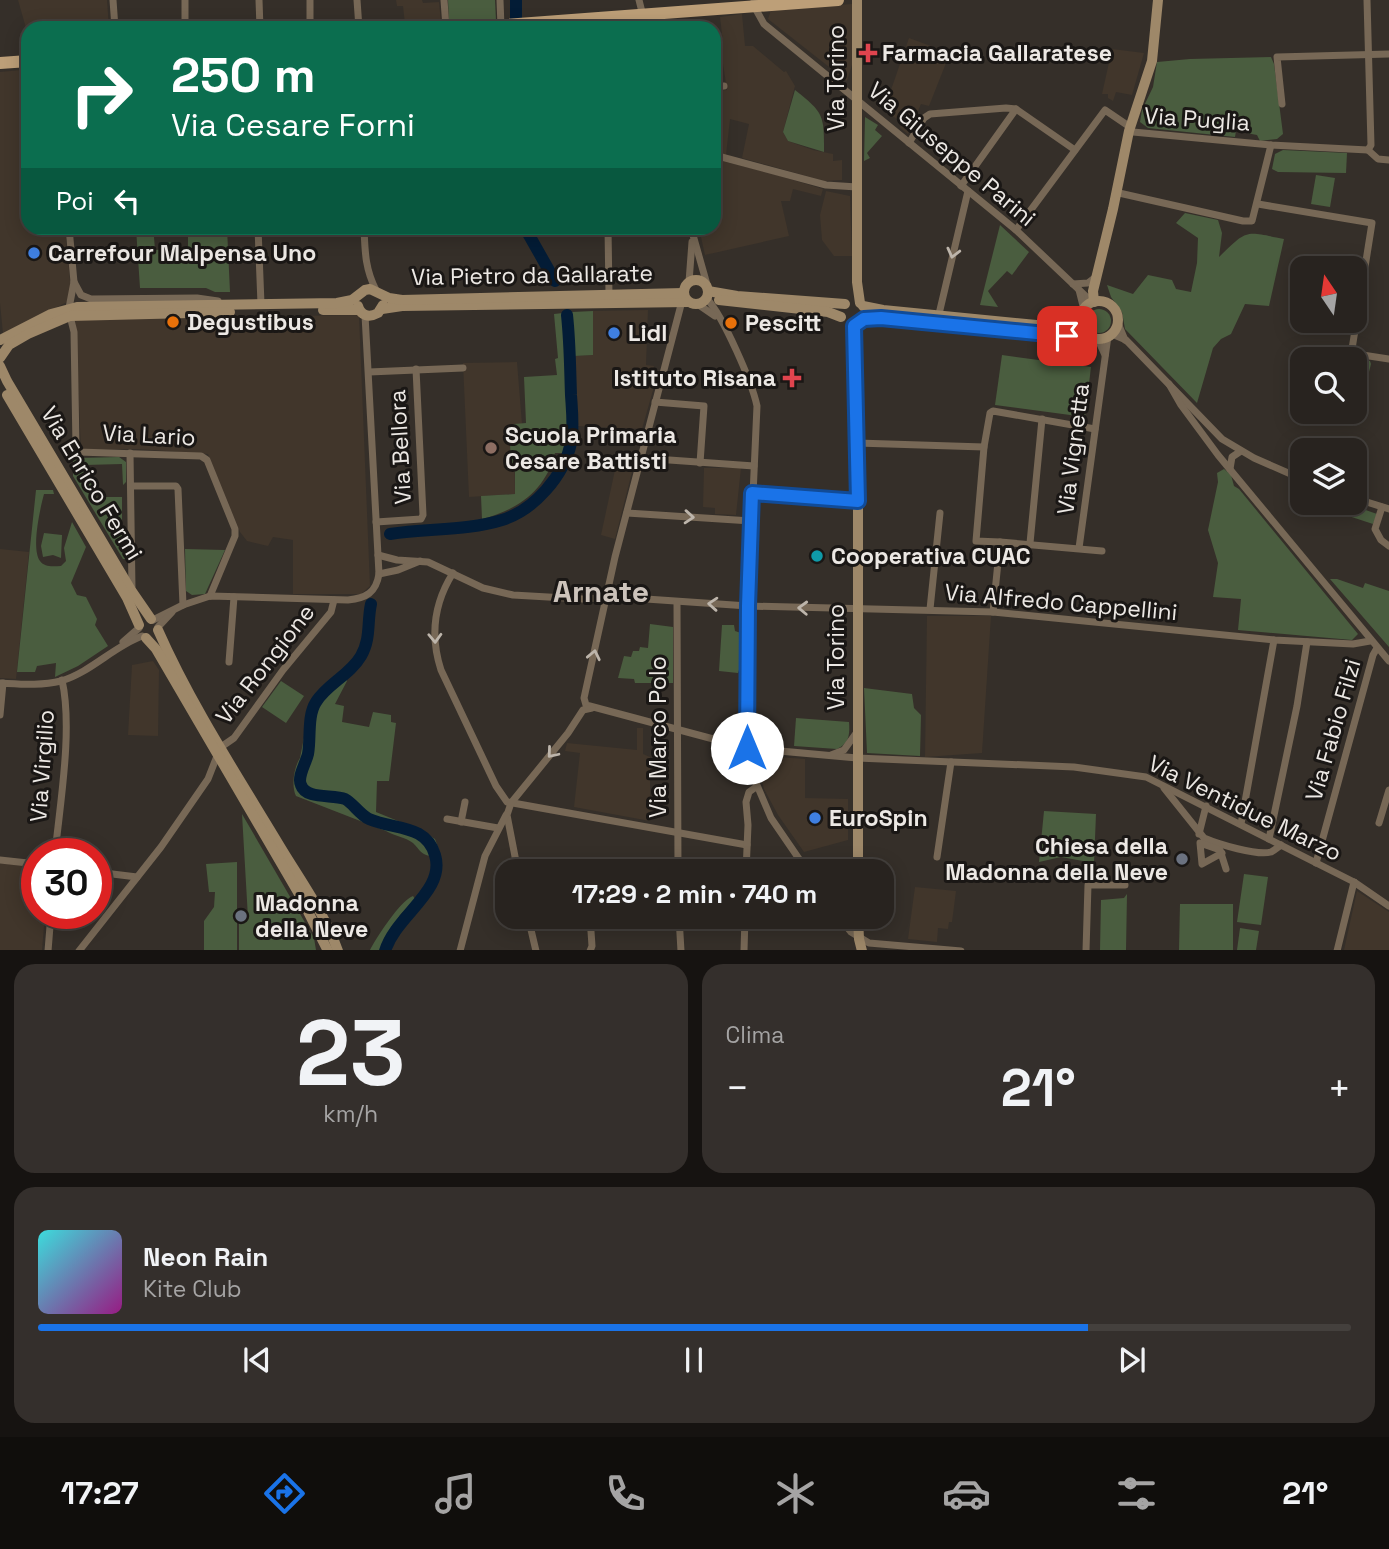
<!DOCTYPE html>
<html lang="it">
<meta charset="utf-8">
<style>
body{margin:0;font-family:"Space Grotesk",sans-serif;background:#342f2c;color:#f1f3f6;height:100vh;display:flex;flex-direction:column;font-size:26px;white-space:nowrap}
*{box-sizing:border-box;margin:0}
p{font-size:23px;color:#a5a4a4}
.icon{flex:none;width:38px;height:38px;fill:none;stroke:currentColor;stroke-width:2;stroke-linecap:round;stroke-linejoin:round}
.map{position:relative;height:950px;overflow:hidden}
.side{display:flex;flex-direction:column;gap:14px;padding:14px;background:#161311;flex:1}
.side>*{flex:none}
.banner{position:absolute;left:21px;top:21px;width:700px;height:214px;border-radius:21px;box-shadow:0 4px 18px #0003,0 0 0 2px #44403d;background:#0b6e4f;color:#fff;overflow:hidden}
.needle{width:46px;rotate:347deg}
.tools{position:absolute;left:1290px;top:256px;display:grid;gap:14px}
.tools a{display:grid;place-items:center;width:77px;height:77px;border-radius:14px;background:#28231f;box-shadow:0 4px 18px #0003,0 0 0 2px #44403d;font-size:35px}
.speed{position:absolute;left:21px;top:838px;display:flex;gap:14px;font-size:35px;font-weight:700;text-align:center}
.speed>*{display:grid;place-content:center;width:91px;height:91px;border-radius:50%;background:#28231f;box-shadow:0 4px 18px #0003,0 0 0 2px #44403d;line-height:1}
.speed .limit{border:10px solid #d22;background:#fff;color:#111}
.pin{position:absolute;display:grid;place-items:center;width:60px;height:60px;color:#fff;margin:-30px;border-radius:14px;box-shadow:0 4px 10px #0006}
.me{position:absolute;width:77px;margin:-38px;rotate:0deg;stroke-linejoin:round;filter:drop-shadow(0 0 5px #0008)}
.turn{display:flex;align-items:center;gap:24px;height:147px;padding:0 35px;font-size:32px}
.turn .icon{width:91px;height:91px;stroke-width:2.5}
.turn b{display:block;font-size:49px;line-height:60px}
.then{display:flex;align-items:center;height:66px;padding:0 35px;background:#0003;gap:14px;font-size:26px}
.big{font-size:52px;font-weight:700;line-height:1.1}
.side .card{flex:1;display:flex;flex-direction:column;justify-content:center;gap:10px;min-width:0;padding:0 24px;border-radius:21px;background:#342f2c}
.side .dial{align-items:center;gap:0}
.dial b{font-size:91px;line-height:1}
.song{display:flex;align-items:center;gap:21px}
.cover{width:84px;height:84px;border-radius:10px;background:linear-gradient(135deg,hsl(180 70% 55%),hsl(310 70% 35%))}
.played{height:7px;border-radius:4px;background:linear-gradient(90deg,#1a73e8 80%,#44403d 80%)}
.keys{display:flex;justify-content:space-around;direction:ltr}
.heat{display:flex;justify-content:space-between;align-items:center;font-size:38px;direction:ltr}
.side .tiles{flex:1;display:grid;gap:14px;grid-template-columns:1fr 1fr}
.card:last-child{grid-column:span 2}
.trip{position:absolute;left:495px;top:859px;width:399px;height:70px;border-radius:21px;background:#28231f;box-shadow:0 4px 18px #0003,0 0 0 2px #44403d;font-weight:700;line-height:70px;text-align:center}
.tabs{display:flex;height:112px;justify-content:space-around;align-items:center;background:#100e0c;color:#a5a4a4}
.tabs .icon{width:49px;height:49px}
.tabs .on{color:#1a73e8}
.tabs b{font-size:32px;color:#f1f3f6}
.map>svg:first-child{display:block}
.built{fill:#41362b}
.green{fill:#4a5d3f}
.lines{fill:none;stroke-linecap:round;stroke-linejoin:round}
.river{stroke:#031c36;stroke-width:12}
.street{stroke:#776856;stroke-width:7}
.secondary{stroke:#9e8869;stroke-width:10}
.primary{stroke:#bd9f78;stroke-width:12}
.oneway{stroke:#bdb5ab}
.route-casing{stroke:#114b97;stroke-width:18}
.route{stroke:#1a73e8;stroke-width:12}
.health-dot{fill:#e0444e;stroke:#1a1715;stroke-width:2.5}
.shop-dot{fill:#3f7fe0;stroke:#1a1715;stroke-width:2.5}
.food-dot{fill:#e8710a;stroke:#1a1715;stroke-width:2.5}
.education-dot{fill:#8d6e63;stroke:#1a1715;stroke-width:2.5}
.culture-dot{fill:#0f9aa8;stroke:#1a1715;stroke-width:2.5}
.worship-dot{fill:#6b7280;stroke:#1a1715;stroke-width:2.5}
.labels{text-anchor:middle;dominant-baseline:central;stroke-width:6;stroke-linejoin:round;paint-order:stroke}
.poi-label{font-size:23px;font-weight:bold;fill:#ece8e4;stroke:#1a1715;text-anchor:start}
.street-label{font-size:23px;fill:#ece8e4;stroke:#1a1715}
.district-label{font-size:30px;font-weight:bold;fill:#ccc3bb;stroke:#1a1715}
</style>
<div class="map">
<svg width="1389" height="951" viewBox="0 0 1389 951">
<rect width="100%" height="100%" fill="#352f29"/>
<!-- built -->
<g class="built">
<path d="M18 0H107L109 28H28V35Z"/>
<path d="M396 0H422L423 3 439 2 441 21 405 24 403 6H397Z"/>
<path d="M852 4V65L847 81 768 19 771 10Z"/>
<path d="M742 14 745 46H753L784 72 786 71 795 86 783 132 788 141 813 150 833 154V161L842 160V180L824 181 742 158 749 124 730 119 726 155 714 152V91L727 90 720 44 723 43 720 17Z"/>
<path d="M909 38 950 53 929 106 921 104 908 134 900 128 901 122 884 110Z"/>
<path d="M1112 49 1144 53 1132 95 1116 92 1113 101 1108 98V94H1102Z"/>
<path d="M21 70 28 146V228H65L71 291 67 302 3 334 0 303V72Z"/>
<path d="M714 159 770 173 823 189 821 196 793 189 790 201H781L789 236 705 255 699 228H714Z"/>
<path d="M826 191 850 196 852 256H834L822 240 820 215Z"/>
<path d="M648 310 646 365 654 366 653 374 657 376 642 429 577 426 574 356 593 355V311Z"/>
<path d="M359 315 370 586 361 594H293V540L273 537 268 546 247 541 240 532 208 454 137 449 81 450 75 319Z"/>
<path d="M517 362 522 424 514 425 515 494 469 497 463 363Z"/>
<path d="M621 464H634L615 539 601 535 615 470H620Z"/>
<path d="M704 468H741L736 515 715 514V508L703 507Z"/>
<path d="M0 549 29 552 16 679 0 678Z"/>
<path d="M927 616H991L982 753 925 757Z"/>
<path d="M153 661 159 670 158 736 128 735 132 665Z"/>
<path d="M637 728H643V754L650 757V821L574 807 580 753 565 751 567 743 637 750Z"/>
<path d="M765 756 805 759V798L848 799V840L804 852 778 815 764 789 757 763 758 758Z"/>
<path d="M0 863 37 867V914H45L42 950H0Z"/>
<path d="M915 887 956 891 952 922H949L948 929 938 928 937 942 908 939Z"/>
<path d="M1357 891 1389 912V950H1344Z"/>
</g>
<!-- green -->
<g class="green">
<path d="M448 0H495L496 20 449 23Z"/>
<path d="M1271 57 1274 64 1283 134 1277 139 1260 141 1257 135 1236 131 1235 137 1148 128 1140 122 1142 110 1153 87 1157 62 1190 59Z"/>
<path d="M795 90C824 113 824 115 824 152L788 141 783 132Z"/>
<path d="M865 117 878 125 875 130 882 136 867 153 870 158 864 161Z"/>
<path d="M1283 150 1347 153 1346 173 1278 172 1272 169 1275 154Z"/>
<path d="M1316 175 1335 178 1330 207 1311 204Z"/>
<path d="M1185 213 1218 220 1222 233 1219 257C1248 229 1244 231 1284 239L1269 306 1245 304 1231 334 1221 339 1213 348 1197 403 1125 329 1122 312 1111 297 1107 285 1133 294 1148 275 1172 280 1176 289 1191 292 1197 263 1198 238 1176 223Z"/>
<path d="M1000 225 1029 252 1012 275 1007 271 988 291 998 307 980 305Z"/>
<path d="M136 228H148L154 237 155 250 165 249 168 242 174 243 188 261V234L193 228H227L230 292H215L206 288H140Z"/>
<circle cx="1099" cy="321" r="12"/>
<path d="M593 311V355L574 356 572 312Z"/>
<path d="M563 313C568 359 572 408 563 453H555C546 490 518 510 482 519L481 496 515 494V472L509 465 511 461 509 428 514 424 526 423 524 377 557 375 555 359 558 358 554 314Z"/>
<path d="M1002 355 1091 367 1085 417 995 405Z"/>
<path d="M1355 358 1370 361 1371 364 1366 384 1355 382 1353 359Z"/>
<path d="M73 455 79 458 119 457 126 462V482L123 485 122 464 85 465V470H92L93 497H122V546H128L125 559H123L73 476Z"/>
<path d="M1224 469 1231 475 1234 486 1239 489 1358 634 1352 640 1238 630 1241 599 1213 597 1218 563 1208 530 1218 482 1217 473Z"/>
<path d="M36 490H53L54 494H44C40 509 31 549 40 561 45 568 54 566 61 566L66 561 64 548 72 522 86 547 71 583 77 595 86 597 97 619 95 625 108 646 78 666 55 677 56 663 37 666 35 672H17Z"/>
<path d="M1306 502H1343L1377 514 1373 524Z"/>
<path d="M44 533 62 535 61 558 53 555 43 557 41 546Z"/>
<path d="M185 549 225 550 205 594 192 595 186 591Z"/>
<path d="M1330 579H1337L1363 588 1365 583 1389 591V647Z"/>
<path d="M650 624 673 627V683H635L634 679 618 678 624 656 631 657 633 651H639L640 647 648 648Z"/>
<path d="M722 625H734L735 631 744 634 743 670H739L738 673 719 671Z"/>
<path d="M343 670 347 681 335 704 344 706 342 722 369 727 373 712 391 715V722L396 723 389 781H377L376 812 420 830 435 839 439 850 431 856C421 855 420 850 413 843 405 837 395 836 386 831L296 796C291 786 294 767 300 758L311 702 330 684 335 675Z"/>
<path d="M281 681 304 696 286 723 262 707Z"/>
<path d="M864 688 912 694 914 708 921 715 920 756 867 753Z"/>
<path d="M796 718 849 722C850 735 849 743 837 749L794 746Z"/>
<path d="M1044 811 1096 814 1094 863 1061 857 1039 862Z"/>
<path d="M242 814 314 938 316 950H239V919L248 918Z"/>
<path d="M237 862V950H204V921L214 907 215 892H209L206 864Z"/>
<path d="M598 864 652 866V871H598Z"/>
<path d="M1244 874 1268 877 1261 925 1237 922Z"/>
<path d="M1127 894 1126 950H1100L1101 900 1124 898Z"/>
<path d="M413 896 415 899 400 915 381 950H370C376 938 400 901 413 896Z"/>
<path d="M1180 904H1233V950H1179Z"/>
<path d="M1240 928 1259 931 1256 950H1237Z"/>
</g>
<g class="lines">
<!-- river -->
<g class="river">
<path d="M516 0V28"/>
<path d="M525 228 555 281"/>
<path d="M390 534C427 528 467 531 502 520 534 510 564 476 571 443 574 428 572 411 571 395 570 367 570 343 567 315"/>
<path d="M371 604C367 622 371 639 361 656 350 675 327 684 316 702 307 716 311 739 308 754 306 763 297 777 301 785 306 800 333 794 345 799 353 803 359 814 369 819 394 830 426 824 435 855 446 891 396 915 385 951"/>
</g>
<!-- street -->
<g class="street">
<path d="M113 0 115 28"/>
<path d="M185 0V28"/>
<path d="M259 0 260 28"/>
<path d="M310 0V28"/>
<path d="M357 0 359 28"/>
<path d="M444 0 446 28"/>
<path d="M500 0 501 27"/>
<path d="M639 0 646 28"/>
<path d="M754 0V6L764 24 1016 230 1093 303"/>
<path d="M714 87 724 86"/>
<path d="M1282 104 1277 57 1389 54"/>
<path d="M1133 132 1271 145 1368 150 1371 145 1367 0"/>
<path d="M909 143 924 118 930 114 1006 108 1016 109 1075 150"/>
<path d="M1368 150 1378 159 1389 160"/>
<path d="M714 155 826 185 857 187"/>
<path d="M961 186 1016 109"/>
<path d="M1119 193 1243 221H1252L1271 145"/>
<path d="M1258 204 1372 223 1352 349 1356 354 1389 359"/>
<path d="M258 228 261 304"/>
<path d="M364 228C365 251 365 269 376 290"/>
<path d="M608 228 609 294"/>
<path d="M691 228 708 288"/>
<path d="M1016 230 1105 110 1130 127"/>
<path d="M74 282 81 295 91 299 197 298 218 301"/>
<path d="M689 282 692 242"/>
<path d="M1073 284 1088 283 1097 276"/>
<path d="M1079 290 1084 310"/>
<path d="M707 299C723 316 752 382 757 406L748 606V764L771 818 808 872"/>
<path d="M682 301 615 557 584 698 586 705 747 748 857 758 1074 767 1146 777 1354 882 1389 906"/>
<path d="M699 305 715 316"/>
<path d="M69 308 74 282 69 228"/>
<path d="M939 314 968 191"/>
<path d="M70 316 74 332 76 447 78 452 201 456 207 460 235 529V536L210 596"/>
<path d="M1118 323 1125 340"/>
<path d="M1112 334 1126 340 1222 439 1254 458 1302 479"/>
<path d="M1091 337 1100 344 1105 355"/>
<path d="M369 372 463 368"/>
<path d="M1169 384 1181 405 1218 455 1389 661"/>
<path d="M655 402 704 406 700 463"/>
<path d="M857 443 984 447"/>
<path d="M130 453 132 589"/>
<path d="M641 458 754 466"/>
<path d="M1230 469 1232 457 1241 451"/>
<path d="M131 486H176L178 489 183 605"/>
<path d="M752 493 858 501"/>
<path d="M1354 498 1389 509"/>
<path d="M1382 507 1375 529 1381 540 1389 546"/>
<path d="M627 513 751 521"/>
<path d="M376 522 421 519 423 515 416 369"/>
<path d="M1000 542 976 541 984 447 990 413 993 411 1095 429"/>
<path d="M1030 543 1042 419"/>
<path d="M1079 548 1108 336"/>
<path d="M378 555 397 560 428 562 483 588 513 595 583 599 617 597 748 606 993 612 1274 640 1353 644 1370 641"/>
<path d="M453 573C434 603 430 636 441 670L496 786 507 802 747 845"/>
<path d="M379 574 398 570 420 561"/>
<path d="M677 602 678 872"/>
<path d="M930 609 940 513"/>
<path d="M993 612 1000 542 1102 551"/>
<path d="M153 620 183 605 210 596 348 600C366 598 376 593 379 574L365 315"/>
<path d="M158 627 172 612"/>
<path d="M123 642 139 628"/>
<path d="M229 662 234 597"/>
<path d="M0 683C20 684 41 686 61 681 91 672 113 647 142 636"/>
<path d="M0 715 3 683"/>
<path d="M747 723 756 739 768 748"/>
<path d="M221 747 234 738 283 670 331 612 334 600"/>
<path d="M831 755 844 750 857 732"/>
<path d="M1164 788 1204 838C1218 844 1257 856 1271 852 1275 850 1278 847 1281 845"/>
<path d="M447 819 498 828"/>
<path d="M461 822 465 802"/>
<path d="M1379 823 1389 790"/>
<path d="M1241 824 1274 640"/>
<path d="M1199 834 1206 806"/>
<path d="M1269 839 1297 706 1307 642"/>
<path d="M1222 853 1202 864 1200 843 1220 850 1226 869"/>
<path d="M55 854C60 803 73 729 62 680"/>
<path d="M937 857 951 762"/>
<path d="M0 860 37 864"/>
<path d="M1316 863 1373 655 1377 648"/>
<path d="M96 872 137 877"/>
<path d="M518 872 507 815 511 803 568 733 583 710 592 708"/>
<path d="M746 872 748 825 746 802 749 792 756 787"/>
<path d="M528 917 536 951"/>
<path d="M590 917 592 946 590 951"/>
<path d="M679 917 681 951"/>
<path d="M839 917 851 932 869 943 961 951"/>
<path d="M48 951 51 914"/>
<path d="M79 951 161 847 208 779 217 756"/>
<path d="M460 951 485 856 506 815"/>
<path d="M744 951 745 917"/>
<path d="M1086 951 1088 885H1125"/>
<path d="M1337 951 1354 882"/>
</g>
<!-- secondary -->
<g class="secondary">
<path d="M857 0V282L860 303"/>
<circle cx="696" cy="292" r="12"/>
<path d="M708 291 737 296 845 304"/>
<path d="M719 300 828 312 841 317"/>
<circle cx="1099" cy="320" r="19"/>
<path d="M1094 302 1093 291 1113 209 1129 131 1152 61 1158 0"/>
<path d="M358 306C361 316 369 318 378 313L383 305"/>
<path d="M863 306 883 310 1057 327 1072 324 1081 319"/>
<path d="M382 309 402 306 688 302"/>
<path d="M323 310H359"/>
<path d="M864 319 881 318 1067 336 1086 333"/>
<path d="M854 326 858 501V872"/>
<path d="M0 340 51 314 77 307 337 303 352 300 365 290 370 289 389 298 402 300 683 293"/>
<path d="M0 358 9 345 28 334 70 316 230 312"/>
<path d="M0 366 7 381 131 590 151 619"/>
<path d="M7 395 127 598 139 625"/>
<path d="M158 630C191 705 239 778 281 848 301 881 325 914 338 951"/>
<path d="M146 638 156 649 299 894 328 951"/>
<path d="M858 917 859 939 862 951"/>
</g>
<!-- primary -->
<g class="primary">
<path d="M466 28 838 0"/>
<path d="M0 63 28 61"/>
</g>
</g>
<!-- one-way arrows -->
<defs><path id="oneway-chevron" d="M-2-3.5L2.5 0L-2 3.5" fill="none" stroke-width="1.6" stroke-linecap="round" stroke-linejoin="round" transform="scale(1.75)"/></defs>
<g class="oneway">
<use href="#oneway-chevron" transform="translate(953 253) rotate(104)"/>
<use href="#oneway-chevron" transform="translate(689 517) rotate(4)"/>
<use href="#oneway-chevron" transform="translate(713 604) rotate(-176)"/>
<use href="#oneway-chevron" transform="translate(803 608) rotate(-178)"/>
<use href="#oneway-chevron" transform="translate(435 638) rotate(88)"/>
<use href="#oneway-chevron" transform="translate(594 655) rotate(-78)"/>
<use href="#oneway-chevron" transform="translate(552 753) rotate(130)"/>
</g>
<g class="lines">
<!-- route casing -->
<g class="route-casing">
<path id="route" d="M747 748 748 606 752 493 858 501 854 326 864 319 881 318 1067 336"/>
</g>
<!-- route -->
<use href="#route" class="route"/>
</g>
<!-- markers -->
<g class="health-dot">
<path d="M864.5 42.5h7v7h7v7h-7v7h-7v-7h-7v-7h7z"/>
<path d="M788.5 367.5h7v7h7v7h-7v7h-7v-7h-7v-7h7z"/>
</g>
<g class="shop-dot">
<circle cx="34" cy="253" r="7"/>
<circle cx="614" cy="333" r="7"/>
<circle cx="815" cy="818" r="7"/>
</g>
<g class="food-dot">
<circle cx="173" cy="322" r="7"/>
<circle cx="731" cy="323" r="7"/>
</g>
<circle class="education-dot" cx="491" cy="448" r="7"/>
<circle class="culture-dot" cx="817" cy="556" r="7"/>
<g class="worship-dot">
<circle cx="1182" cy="859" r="7"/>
<circle cx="241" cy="916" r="7"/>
</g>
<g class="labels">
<!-- poi labels -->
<g class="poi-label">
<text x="882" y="53">Farmacia Gallaratese</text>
<text x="48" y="253">Carrefour Malpensa Uno</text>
<text x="187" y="322">Degustibus</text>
<text x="745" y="323">Pescitt</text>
<text x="628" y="333">Lidl</text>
<text x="776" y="378" text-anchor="end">Istituto Risana</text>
<text x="505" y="435">Scuola Primaria<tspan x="505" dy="26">Cesare Battisti</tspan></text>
<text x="831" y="556">Cooperativa CUAC</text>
<text x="829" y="818">EuroSpin</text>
<text x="1168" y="846" text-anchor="end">Chiesa della<tspan x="1168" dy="26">Madonna della Neve</tspan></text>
<text x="255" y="903">Madonna<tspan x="255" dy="26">della Neve</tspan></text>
</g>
<!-- street labels -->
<g class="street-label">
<text transform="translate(836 78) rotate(-90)">Via Torino</text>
<text transform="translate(1197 119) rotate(4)">Via Puglia</text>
<text transform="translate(952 154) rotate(40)">Via Giuseppe Parini</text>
<text transform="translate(532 275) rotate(-1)">Via Pietro da Gallarate</text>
<text transform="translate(149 435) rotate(3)">Via Lario</text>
<text transform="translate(400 447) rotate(-93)">Via Bellora</text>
<text transform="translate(1073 449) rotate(-83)">Via Vignetta</text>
<text transform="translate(92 483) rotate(59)">Via Enrico Fermi</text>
<text transform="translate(1061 602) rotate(5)">Via Alfredo Cappellini</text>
<text transform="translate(836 657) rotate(-90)">Via Torino</text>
<text transform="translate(265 664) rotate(-52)">Via Rongione</text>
<text transform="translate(1333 730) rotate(-74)">Via Fabio Filzi</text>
<text transform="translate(658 737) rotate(-90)">Via Marco Polo</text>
<text transform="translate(42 766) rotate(-86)">Via Virgilio</text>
<text transform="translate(1245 808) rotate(26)">Via Ventidue Marzo</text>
</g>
<!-- district labels -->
<g class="district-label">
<text x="601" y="591">Arnate</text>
</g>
</g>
</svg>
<div class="tools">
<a><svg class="needle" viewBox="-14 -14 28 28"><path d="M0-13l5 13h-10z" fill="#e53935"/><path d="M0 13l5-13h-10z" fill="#a5a4a4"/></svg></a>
<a><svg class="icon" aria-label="search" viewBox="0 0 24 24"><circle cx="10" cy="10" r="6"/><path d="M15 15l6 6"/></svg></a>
<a><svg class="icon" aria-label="layers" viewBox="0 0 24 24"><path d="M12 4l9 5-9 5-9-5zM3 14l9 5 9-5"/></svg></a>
</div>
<div class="speed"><div class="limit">30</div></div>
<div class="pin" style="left:1067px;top:336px;background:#d93025"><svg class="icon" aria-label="arrive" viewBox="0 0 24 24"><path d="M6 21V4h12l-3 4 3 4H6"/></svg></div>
<svg class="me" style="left:747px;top:748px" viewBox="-20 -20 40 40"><circle r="19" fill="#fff"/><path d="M0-13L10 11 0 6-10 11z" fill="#1a73e8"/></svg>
<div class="trip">17:29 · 2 min · 740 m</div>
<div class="banner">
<div class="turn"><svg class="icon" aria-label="right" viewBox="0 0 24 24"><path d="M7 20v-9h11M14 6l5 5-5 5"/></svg><div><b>250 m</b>Via Cesare Forni</div></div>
<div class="then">Poi<svg class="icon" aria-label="left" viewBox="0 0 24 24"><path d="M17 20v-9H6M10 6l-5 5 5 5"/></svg></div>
</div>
</div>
<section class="side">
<div class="tiles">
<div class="card dial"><b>23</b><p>km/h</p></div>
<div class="card"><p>Clima</p>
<div class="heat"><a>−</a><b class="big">21°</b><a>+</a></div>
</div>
<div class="card">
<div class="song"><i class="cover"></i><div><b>Neon Rain</b><p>Kite Club</p></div></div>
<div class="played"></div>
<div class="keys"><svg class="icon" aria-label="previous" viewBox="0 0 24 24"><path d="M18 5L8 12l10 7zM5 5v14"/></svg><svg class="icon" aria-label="pause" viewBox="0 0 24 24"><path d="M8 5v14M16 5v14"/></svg><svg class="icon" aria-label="next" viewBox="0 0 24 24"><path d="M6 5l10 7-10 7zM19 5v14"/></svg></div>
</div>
</div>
</section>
<nav class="tabs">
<b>17:27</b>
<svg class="icon on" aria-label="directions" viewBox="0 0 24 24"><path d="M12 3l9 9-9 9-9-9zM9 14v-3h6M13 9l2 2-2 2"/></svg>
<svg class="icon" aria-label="music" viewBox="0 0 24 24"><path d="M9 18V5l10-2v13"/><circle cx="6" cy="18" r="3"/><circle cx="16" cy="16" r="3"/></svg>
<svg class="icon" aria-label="phone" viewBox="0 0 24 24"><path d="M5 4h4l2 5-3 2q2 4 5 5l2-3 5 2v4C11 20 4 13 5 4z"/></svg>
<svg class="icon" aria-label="climate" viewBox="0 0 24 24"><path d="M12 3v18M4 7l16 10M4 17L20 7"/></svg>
<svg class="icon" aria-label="car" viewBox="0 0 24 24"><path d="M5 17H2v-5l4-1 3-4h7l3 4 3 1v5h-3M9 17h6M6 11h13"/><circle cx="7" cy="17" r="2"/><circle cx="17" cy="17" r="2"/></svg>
<svg class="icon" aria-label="filters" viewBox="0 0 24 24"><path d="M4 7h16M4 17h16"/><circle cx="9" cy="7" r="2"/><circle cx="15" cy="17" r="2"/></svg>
<b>21°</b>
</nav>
